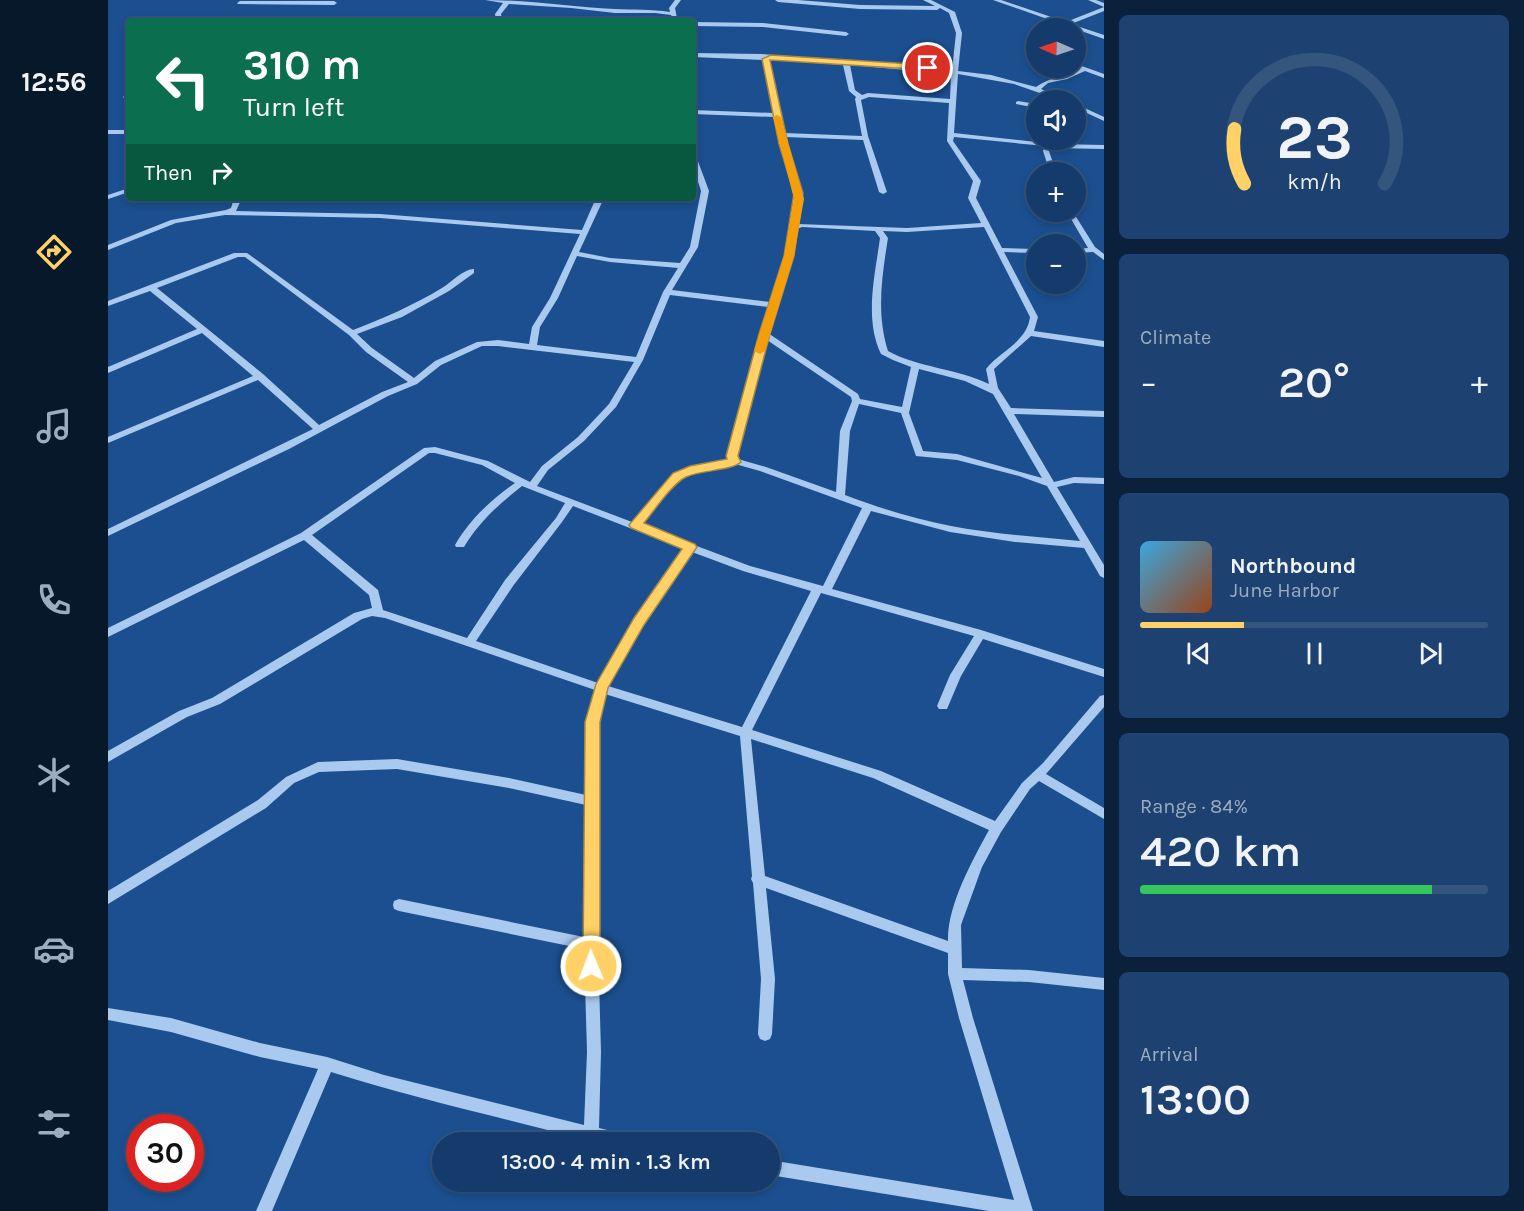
<!DOCTYPE html>
<meta charset="utf-8">
<style>
body{margin:0;font-family:Karla,sans-serif;background:#1d4271;color:#f1f3f6;height:100vh;display:flex;flex-direction:column;font-size:22px;white-space:nowrap}
*{box-sizing:border-box;margin:0}
p{font-size:20px;color:#9dadc1}
.icon{flex:none;width:33px;height:33px;fill:none;stroke:currentColor;stroke-width:2;stroke-linecap:round;stroke-linejoin:round}
.map{position:relative;flex:1;overflow:hidden}
.side{display:flex;flex-direction:column;gap:15px;padding:15px;background:#0b203b;width:420px}
.side>*{flex:none}
.top-card{position:absolute;left:18px;top:18px;width:570px;height:183px;border-radius:6px;box-shadow:0 3px 9px #0003,0 0 0 2px #33557e;background:#0b6e4f;color:#fff;overflow:hidden}
.needle{width:39px;rotate:272deg}
.controls{position:absolute;left:918px;top:18px;display:grid;gap:12px}
.controls a{display:grid;place-items:center;width:60px;height:60px;border-radius:50%;background:#143b6b;box-shadow:0 3px 9px #0003,0 0 0 2px #33557e;font-size:30px}
.speed{position:absolute;left:18px;top:1114px;display:flex;gap:12px;font-size:30px;font-weight:700;text-align:center}
.speed>*{display:grid;place-content:center;width:78px;height:78px;border-radius:50%;background:#143b6b;box-shadow:0 3px 9px #0003,0 0 0 2px #33557e;line-height:1}
.speed .limit{border:9px solid #d22;background:#fff;color:#111}
.pin{position:absolute;display:grid;place-items:center;width:51px;height:51px;color:#fff;margin:-26px;border:3px solid #fff;border-radius:50%;box-shadow:0 2px 6px #0007}
.me{position:absolute;width:66px;margin:-33px;rotate:359deg;stroke-linejoin:round;filter:drop-shadow(0 0 4px #0008)}
.turn{display:flex;align-items:center;gap:21px;height:126px;padding:0 18px;font-size:27px}
.turn .icon{width:78px;height:78px;stroke-width:2.5}
.turn b{display:block;font-size:42px;line-height:51px}
.then{display:flex;align-items:center;height:57px;padding:0 18px;background:#0003;gap:12px;font-size:22px}
.big{font-size:45px;font-weight:600;line-height:1.1}
.side .card{flex:1;display:flex;flex-direction:column;justify-content:center;gap:9px;min-width:0;padding:0 21px;border-radius:9px;background:#1d4271}
.side .dial{align-items:center;gap:0}
.dial svg{height:156px;overflow:visible;fill:none;stroke:#33557e;stroke-width:7;stroke-linecap:round;text-anchor:middle}
.dial text{fill:#f1f3f6;stroke:none}
.song{display:flex;align-items:center;gap:18px}
.cover{width:72px;height:72px;border-radius:9px;background:linear-gradient(135deg,hsl(200 70% 55%),hsl(20 70% 35%))}
.played{height:6px;border-radius:3px;background:linear-gradient(90deg,#ffd166 30%,#33557e 30%)}
.keys{display:flex;justify-content:space-around;direction:ltr}
.heat{display:flex;justify-content:space-between;align-items:center;font-size:33px;direction:ltr}
.charge{height:9px;border-radius:4px;background:linear-gradient(90deg,#34c759 84%,#33557e 0)}
.trip{position:absolute;left:324px;top:1132px;width:348px;height:60px;border-radius:30px;background:#143b6b;box-shadow:0 3px 9px #0003,0 0 0 2px #33557e;font-weight:600;line-height:60px;text-align:center}
main{display:flex;flex:1;min-height:0}
.dock{display:flex;flex-direction:column;width:108px;justify-content:space-around;align-items:center;background:#08182b;color:#9dadc1}
.dock .icon{width:42px;height:42px}
.dock .selected{color:#ffd166}
.dock b{font-size:27px;color:#f1f3f6}
.map>svg:first-child{display:block}
.lines{fill:none;stroke-linecap:round;stroke-linejoin:round}
.minor{fill:#a9c9ee;fill-rule:evenodd}
.route{fill:#ffd166;stroke:#a68842;stroke-width:1.5}
.slow{fill:#f59e0b}
</style>
<main>
<nav class="dock">
<b>12:56</b>
<svg class="icon selected" aria-label="directions" viewBox="0 0 24 24"><path d="M12 3l9 9-9 9-9-9zM9 14v-3h6M13 9l2 2-2 2"/></svg>
<svg class="icon" aria-label="music" viewBox="0 0 24 24"><path d="M9 18V5l10-2v13"/><circle cx="6" cy="18" r="3"/><circle cx="16" cy="16" r="3"/></svg>
<svg class="icon" aria-label="phone" viewBox="0 0 24 24"><path d="M5 4h4l2 5-3 2q2 4 5 5l2-3 5 2v4C11 20 4 13 5 4z"/></svg>
<svg class="icon" aria-label="climate" viewBox="0 0 24 24"><path d="M12 3v18M4 7l16 10M4 17L20 7"/></svg>
<svg class="icon" aria-label="car" viewBox="0 0 24 24"><path d="M5 17H2v-5l4-1 3-4h7l3 4 3 1v5h-3M9 17h6M6 11h13"/><circle cx="7" cy="17" r="2"/><circle cx="17" cy="17" r="2"/></svg>
<svg class="icon" aria-label="filters" viewBox="0 0 24 24"><path d="M4 7h16M4 17h16"/><circle cx="9" cy="7" r="2"/><circle cx="15" cy="17" r="2"/></svg>
</nav>
<div class="map">
<svg width="996" height="1211" viewBox="0 0 996 1211">
<rect width="100%" height="100%" fill="#1b4f8f"/>
<g class="lines">
<!-- minor -->
<g class="minor">
<path d="M377 0C421 0 463 7 507 9 525 10 543 9 562 12L561 8 567 0H573L567 8 569 18 566 20 563 15 547 13H507L463 8 401 4 393 14 394 21H388L387 14 395 3Z"/>
<path d="M667 0H690L752 5 827 6 815 0H823L847 12 854 33 850 71 883 75 928 87C940 78 956 76 971 69L968 67 971 65 996 74V78L977 71 959 79 940 83 933 89 958 99 959 100H952L906 84 850 74 846 133 947 144 996 145V149L943 148 941 151 948 172H942L935 151 937 146 846 137 845 141 873 181 868 198 894 248 928 249V253L896 252 930 317 926 331 996 341V347L923 336 886 369 890 388 903 408 996 411V417L906 414 946 482 966 477 996 478V484L966 483 949 487 996 565V578L992 576 976 548 907 542 842 532 763 511 724 589 873 630 996 669V677L875 639 853 676 839 709H831L829 706 842 675 866 636 713 593 644 730 773 771 887 821 914 783 935 763 992 696 996 695V707L938 774 996 808V819L931 781 922 789 893 832 874 867 853 925 854 968 921 970 996 978V990L921 982 855 980 865 1018 925 1211H881L662 1175V1160L906 1200 851 1018 840 974V953L658 888 667 979 664 1034 662 1039 657 1041 652 1039 650 1034 653 979 645 883 643 879 644 876 632 736 497 694 491 722 490 944 493 1052 491 1128 525 1136 530 1138 532 1143H490L483 1141C396 1118 308 1099 223 1072L164 1211H148L210 1069 152 1057 63 1032 0 1020V1008L63 1018 152 1043 219 1057 276 1075 476 1125 479 1052 476 949 291 911 286 909 285 905 286 901 291 899 476 937 478 805 401 788 289 769 211 772 186 783 158 808 0 904V891L150 800 178 777 210 762 289 759 401 778 478 795 479 722 487 690 277 618 264 616 254 619 112 704 79 717 0 762V751L71 711 104 698 246 613 264 608 261 595 196 540 0 637V628L193 533 316 448 327 447 380 461 422 482 434 466 470 437 501 404 526 362 390 346H374L333 365 309 384 280 396 181 449 0 536V529L205 429 150 380 0 443V437L145 376 94 333 0 373V367L89 329 42 291 0 306V301L126 253H139L245 330C276 318 306 305 334 288 344 282 355 269 366 269V273L341 291 294 317 249 334 264 348 306 378 327 361 369 342 390 340 421 344 424 327 442 298 472 234 272 218 117 215 68 223 0 250V245L63 220 118 210 123 208 126 198H134L128 211 272 214 474 230 488 198H496L471 252 502 258 572 263 582 247 593 191 585 166V154L588 156 601 191 590 247 564 290 662 302 676 256 687 199 666 117 585 114V110L665 113 655 60 585 57V53L654 54 844 70 848 33 841 13 832 8 829 10 752 9 670 2ZM661 59 735 65 741 91 748 97 747 99 754 136 676 133ZM742 65 843 74 842 99 760 93 754 95 747 90ZM761 97 841 103 839 141 865 181 860 198 873 223 799 228 690 224 695 199 677 137 755 140 771 192 775 194 779 192 760 136 753 100ZM694 227 767 231 772 238C767 275 756 319 773 354L785 360 803 367 794 407 752 399 750 394 660 333 684 256 689 229ZM876 227 922 317C919 342 892 351 878 369L881 384C848 368 811 368 780 351 768 313 774 276 780 238L775 231 799 232ZM469 256 502 262 570 268 555 292 528 357 429 345 432 327 450 298ZM130 257H137L241 335 258 352 300 382 274 392 211 425 155 374 49 288ZM562 295 660 307 619 456 621 459 583 467 567 474 524 522 429 486 440 470 476 441 508 407 535 360ZM659 340 743 397 744 401 732 431 728 492 658 467 630 459 629 456ZM811 369 857 381 885 394 934 478 849 454 815 451 801 413ZM751 404 793 413 808 456 849 460 911 476 939 486 972 541C929 537 886 534 843 526 807 519 771 508 737 495L742 431ZM321 453H327L374 465 407 483C383 500 362 519 347 545L348 547H356C371 522 391 504 414 486L457 503 448 518 397 580 359 638 275 610 270 590 204 535ZM627 464 652 471 754 508 715 586 642 566 533 525 573 478 588 471ZM465 506 576 549 527 619 490 683 368 641 405 586 454 522ZM584 552 635 571 703 591 634 727 500 686 535 624ZM643 739 765 778 881 830C864 861 839 906 840 941L657 876Z"/>
<path d="M885 0H893L958 22 996 7V11L963 24 996 35V39Z"/>
<path d="M980 0H988L996 3V7Z"/>
<path d="M132 1H226L229 3 226 5 130 4 129 3Z"/>
<path d="M217 17 259 19 262 21 215 20V18Z"/>
<path d="M585 22 655 23 738 32 741 34 738 36 655 27 585 26Z"/>
<path d="M18 95H21V99L16 98 15 97Z"/>
<path d="M910 101 928 104V108L908 104V102Z"/>
<path d="M968 104 996 117V121L968 108Z"/>
<rect x="0" y="130" width="21" height="4"/>
<path d="M21 188V192L0 199V195Z"/>
<path d="M959 212H965L987 247 996 254V260L985 252 968 253V249L980 248Z"/>
</g>
</g>
<!-- route -->
<path class="route" d="M663 55 820 65 824 68 820 70 662 60 680 144 695 193 686 256 662 334 630 456 633 462C623 471 593 470 578 477 564 484 546 511 536 523L587 544 589 547 536 625 500 688 492 722V966L489 971 483 973 477 971 475 966 477 722 488 684 526 618 574 549 523 528 521 525 565 473 582 466 619 459 618 456 651 334 676 256 686 193 671 144 654 59Z"/>
<!-- slow -->
<path class="slow" d="M669 115 673 117 696 199 686 256 657 351 652 354 646 351 676 256 686 199 665 117Z"/>
</svg>
<div class="controls">
<a><svg class="needle" viewBox="-14 -14 28 28"><path d="M0-13l5 13h-10z" fill="#e53935"/><path d="M0 13l5-13h-10z" fill="#9dadc1"/></svg></a>
<a><svg class="icon" aria-label="sound" viewBox="0 0 24 24"><path d="M4 9h4l5-4v14l-5-4H4zM17 9q2 3 0 6"/></svg></a>
<a>+</a>
<a>−</a>
</div>
<div class="speed"><div class="limit">30</div></div>
<div class="pin" style="left:820px;top:68px;background:#d93025"><svg class="icon" aria-label="arrive" viewBox="0 0 24 24"><path d="M6 21V4h12l-3 4 3 4H6"/></svg></div>
<svg class="me" style="left:483px;top:966px" viewBox="-20 -20 40 40"><circle r="17" fill="#ffd166" stroke="#fff" stroke-width="3"/><path d="M0-11L8 9 0 5-8 9z" fill="#fff"/></svg>
<div class="trip">13:00 · 4 min · 1.3 km</div>
<div class="top-card">
<div class="turn"><svg class="icon" aria-label="left" viewBox="0 0 24 24"><path d="M17 20v-9H6M10 6l-5 5 5 5"/></svg><div><b>310 m</b>Turn left</div></div>
<div class="then">Then<svg class="icon" aria-label="right" viewBox="0 0 24 24"><path d="M7 20v-9h11M14 6l5 5-5 5"/></svg></div>
</div>
</div>
<section class="side">
<div class="card dial"><svg viewBox="0 0 100 80">
<path d="M14 69A42 42 0 1 1 86 69"/>
<path d="M14 69A42 42 0 0 1 9 41" stroke="#ffd166"/>
<text x="50" y="56" font-size="32" font-weight="700">23</text>
<text x="50" y="72" font-size="11">km/h</text>
</svg></div>
<div class="card"><p>Climate</p>
<div class="heat"><a>−</a><b class="big">20°</b><a>+</a></div>
</div>
<div class="card">
<div class="song"><i class="cover"></i><div><b>Northbound</b><p>June Harbor</p></div></div>
<div class="played"></div>
<div class="keys"><svg class="icon" aria-label="previous" viewBox="0 0 24 24"><path d="M18 5L8 12l10 7zM5 5v14"/></svg><svg class="icon" aria-label="pause" viewBox="0 0 24 24"><path d="M8 5v14M16 5v14"/></svg><svg class="icon" aria-label="next" viewBox="0 0 24 24"><path d="M6 5l10 7-10 7zM19 5v14"/></svg></div>
</div>
<div class="card"><p>Range · 84%</p><b class="big">420 km</b><div class="charge"></div></div>
<div class="card"><p>Arrival</p><b class="big">13:00</b></div>
</section>
</main>
